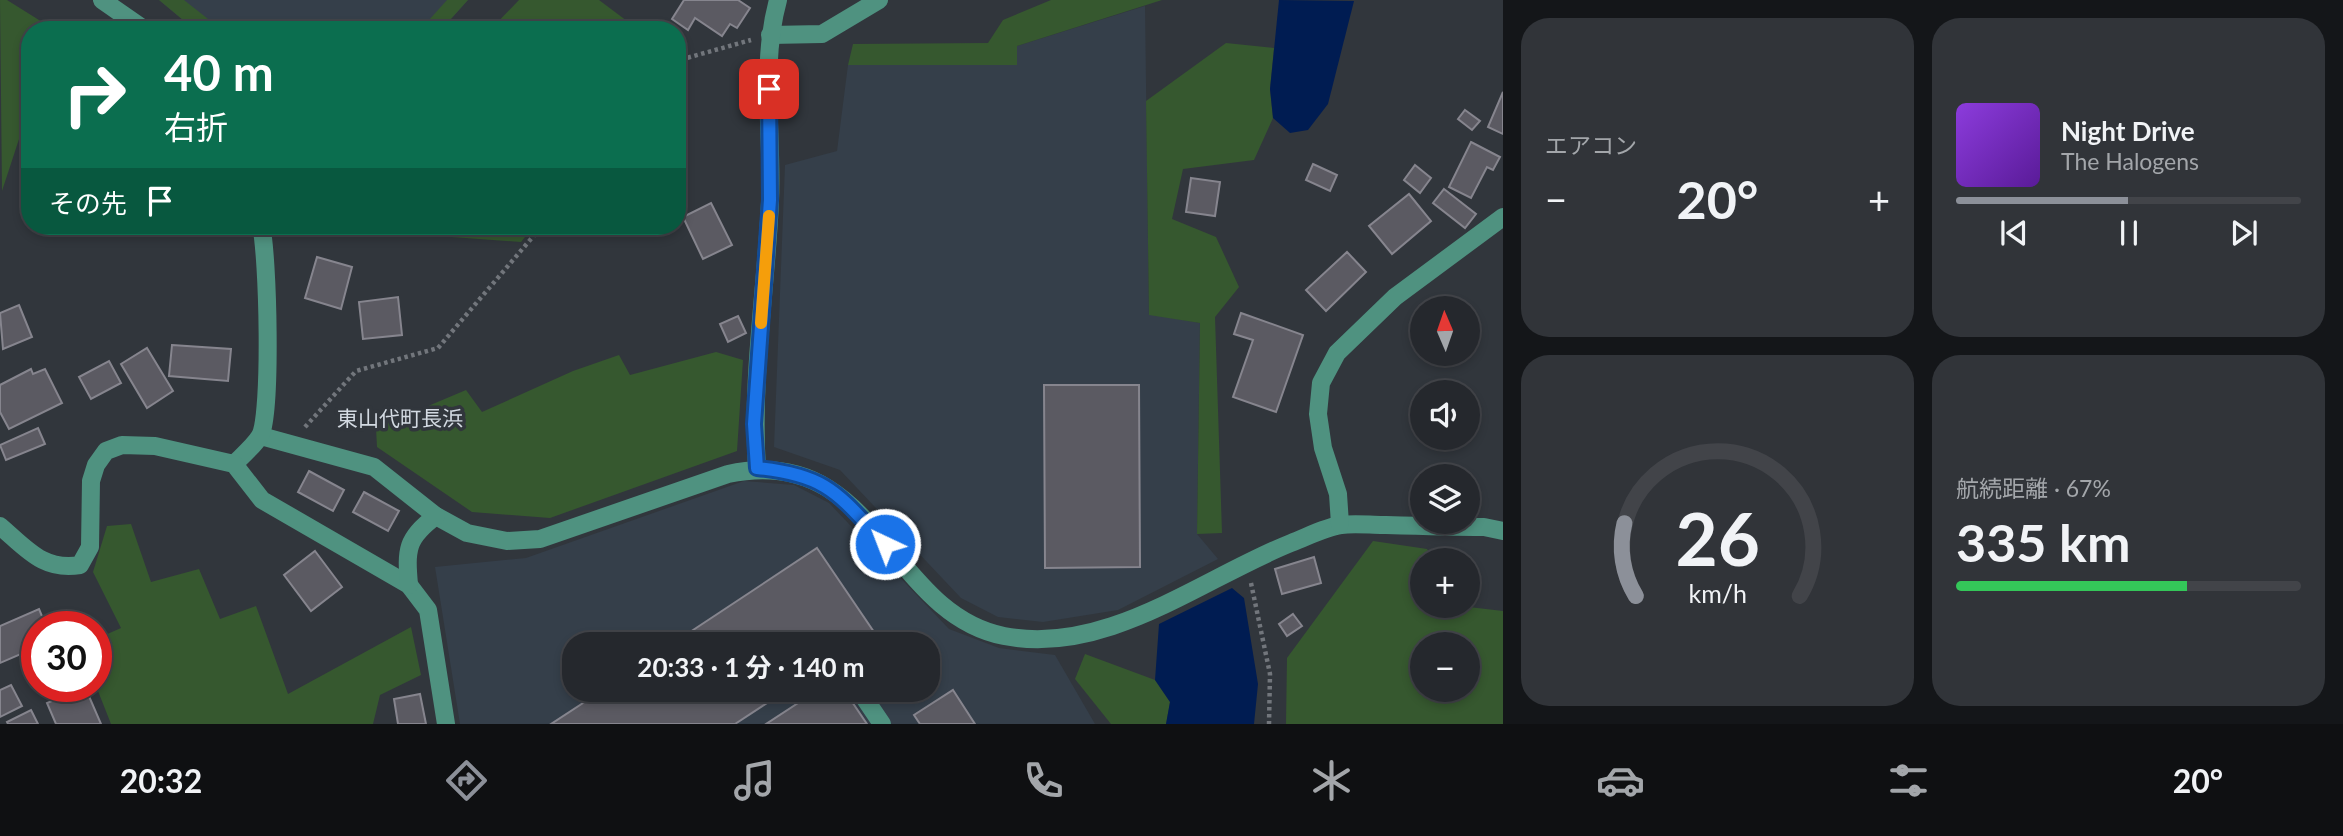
<!DOCTYPE html>
<html lang="ja">
<meta charset="utf-8">
<style>
body{margin:0;font-family:Lato,"Noto Sans JP",sans-serif;background:#313439;color:#f1f3f6;height:100vh;display:flex;flex-direction:column;font-size:26px;white-space:nowrap}
*{box-sizing:border-box;margin:0}
p{font-size:23px;color:#a3a6aa}
.icon{flex:none;width:38px;height:38px;fill:none;stroke:currentColor;stroke-width:2;stroke-linecap:round;stroke-linejoin:round}
.map{position:relative;flex:1;overflow:hidden}
.drawer{display:flex;flex-direction:column;gap:18px;padding:18px;background:#141619;width:840px}
.drawer>*{flex:none}
.hud{position:absolute;left:21px;top:21px;width:665px;height:214px;border-radius:28px;box-shadow:0 4px 10px #0003,0 0 0 2px #424449;background:#0b6e4f;color:#fff;overflow:hidden}
.needle{width:46px;rotate:358deg}
.fabs{position:absolute;left:1410px;top:296px;display:grid;gap:14px}
.fabs a{display:grid;place-items:center;width:70px;height:70px;border-radius:50%;background:#25282d;box-shadow:0 4px 10px #0003,0 0 0 2px #424449;font-size:35px}
.speed{position:absolute;left:21px;top:611px;display:flex;gap:14px;font-size:35px;font-weight:700;text-align:center}
.speed>*{display:grid;place-content:center;width:91px;height:91px;border-radius:50%;background:#25282d;box-shadow:0 4px 10px #0003,0 0 0 2px #424449;line-height:1}
.speed .limit{border:10px solid #d22;background:#fff;color:#111}
.pin{position:absolute;display:grid;place-items:center;width:60px;height:60px;color:#fff;margin:-30px;border-radius:14px;box-shadow:0 4px 10px #0006}
.me{position:absolute;width:77px;margin:-38px;rotate:317deg;stroke-linejoin:round;filter:drop-shadow(0 0 5px #0008)}
.turn{display:flex;align-items:center;gap:24px;height:147px;padding:0 28px;font-size:32px}
.turn .icon{width:91px;height:91px;stroke-width:2.5}
.turn b{display:block;font-size:49px;line-height:60px}
.then{display:flex;align-items:center;height:66px;padding:0 28px;background:#0003;gap:14px;font-size:26px}
.big{font-size:52px;font-weight:700;line-height:1.1}
.drawer .card{flex:1;display:flex;flex-direction:column;justify-content:center;gap:10px;min-width:0;padding:0 24px;border-radius:28px;background:#313439}
.drawer .dial{align-items:center;gap:0}
.dial svg{height:182px;overflow:visible;fill:none;stroke:#424449;stroke-width:7;stroke-linecap:round;text-anchor:middle}
.dial text{fill:#f1f3f6;stroke:none}
.song{display:flex;align-items:center;gap:21px}
.cover{width:84px;height:84px;border-radius:10px;background:linear-gradient(135deg,hsl(270 70% 55%),hsl(270 70% 35%))}
.played{height:7px;border-radius:4px;background:linear-gradient(90deg,#8c9099 50%,#424449 50%)}
.keys{display:flex;justify-content:space-around;direction:ltr}
.heat{display:flex;justify-content:space-between;align-items:center;font-size:38px;direction:ltr}
.charge{height:10px;border-radius:5px;background:linear-gradient(90deg,#34c759 67%,#424449 0)}
.drawer .tiles{flex:1;display:grid;gap:18px;grid-template-columns:repeat(2,1fr)}
.trip{position:absolute;left:562px;top:632px;width:378px;height:70px;border-radius:28px;background:#25282d;box-shadow:0 4px 10px #0003,0 0 0 2px #424449;font-weight:700;line-height:70px;text-align:center}
.menu{display:flex;height:112px;justify-content:space-around;align-items:center;background:#0f1012;color:#a3a6aa}
.menu .icon{width:49px;height:49px}
.menu .selected{color:#8c9099}
.menu b{font-size:32px;color:#f1f3f6}
main{display:flex;flex:1;min-height:0}
.map>svg:first-child{display:block}
.built{fill:#353f4a;fill-rule:evenodd}
.green{fill:#36582f;fill-rule:evenodd}
.water{fill:#001c52}
.building{fill:#5b5a62;stroke:#86858e;stroke-width:2}
.lines{fill:none;stroke-linecap:round;stroke-linejoin:round}
.path{stroke:#72767c;stroke-width:4.5;stroke-dasharray:3.5 3.5;stroke-linecap:butt}
.minor{stroke:#4f9280;stroke-width:18}
.route-casing{stroke:#114b97;stroke-width:18}
.route{stroke:#1a73e8;stroke-width:12}
.slow{stroke:#f59e0b;stroke-width:12}
.labels{text-anchor:middle;dominant-baseline:central;stroke-width:7;stroke-linejoin:round;paint-order:stroke}
.quarter-label{font-size:21px;fill:#d3dae2;stroke:#31363c}
</style>
<main>
<div class="map">
<svg width="1503" height="724" viewBox="0 0 1503 724">
<rect width="100%" height="100%" fill="#31363c"/>
<!-- built -->
<g class="built">
<path d="M159 0H468L441 30H195Z"/>
<path d="M1145 6 1149 314 1200 323 1197 534 1218 559 1118 610 1043 622 998 617 961 598 840 470 774 447 785 165 837 151 848 65H1017V46Z"/>
<path d="M744 481 794 485 829 503 949 629 999 648 1055 655 1095 724H460L435 567 526 558ZM574 644H928V690H574Z"/>
</g>
<!-- green -->
<g class="green">
<path d="M0 0H7L55 30H30V132L21 133 2 191Z"/>
<path d="M159 0H184L222 30H195Z"/>
<path d="M447 0H468L441 30H420Z"/>
<path d="M519 0H599L639 30H490Z"/>
<path d="M1051 0H1162L1017 46V65H848L853 44 988 43 1003 20Z"/>
<path d="M1226 43 1274 48 1270 89 1273 118 1254 160 1183 169 1172 219 1216 237 1239 287 1215 317 1222 533 1197 534 1200 323 1149 315 1146 101Z"/>
<path d="M443 226H534L521 242 451 237Z"/>
<path d="M716 352 743 360 737 451 550 518 472 512 377 447 376 428 466 390 482 412 573 371 619 355 630 375Z"/>
<path d="M131 524 151 582 199 569 220 619 256 606 288 694 411 627 421 675 380 695 373 724H111L96 686V639L121 628 93 572 107 526Z"/>
<path d="M1373 541 1427 549 1433 560H1423V606H1460L1503 611V724H1286L1287 658ZM1468 644V690H1423V644Z"/>
<path d="M1085 654 1155 680 1170 702 1166 724H1111L1075 679Z"/>
</g>
<!-- water -->
<g class="water">
<path d="M1279 0 1354 1 1328 104 1308 130 1290 133 1273 118 1270 89Z"/>
<path d="M1232 588 1244 598 1258 684 1254 724H1166L1170 702 1155 680 1159 624Z"/>
</g>
<!-- building -->
<g class="building">
<path d="M684 0H738L750 8 737 28 730 24 722 36 695 18 688 30 672 19Z"/>
<path d="M1503 92V134L1488 127Z"/>
<path d="M1465 110 1480 121 1472 130 1458 119Z"/>
<path d="M1471 142 1500 157 1493 170 1487 167 1471 198 1449 187Z"/>
<path d="M1313 164 1337 175 1330 191 1306 180Z"/>
<path d="M1415 165 1431 178 1420 193 1404 180Z"/>
<path d="M1191 178 1220 182 1215 216 1186 212Z"/>
<path d="M1444 189 1476 214 1465 228 1433 203Z"/>
<path d="M1409 194 1431 221 1392 254 1369 226Z"/>
<path d="M711 203 732 245 703 259 683 217Z"/>
<path d="M1347 252 1366 272 1326 311 1306 290Z"/>
<path d="M317 257 352 267 341 309 305 298Z"/>
<path d="M398 297 402 335 363 339 359 302Z"/>
<path d="M19 305 32 337 3 349 0 313Z"/>
<path d="M1241 313 1303 335 1276 412 1233 397 1253 340 1234 334Z"/>
<path d="M738 316 746 333 728 342 720 324Z"/>
<path d="M172 345 231 349 228 381 169 376Z"/>
<path d="M147 348 173 391 147 408 121 364Z"/>
<path d="M109 361 121 383 91 399 79 377Z"/>
<path d="M31 369 33 374 45 369 62 403 9 429 0 412V385Z"/>
<path d="M1044 385H1139L1140 567 1045 568Z"/>
<path d="M38 428 45 444 6 460 0 445Z"/>
<path d="M309 471 344 490 333 511 298 492Z"/>
<path d="M364 492 399 511 388 531 353 512Z"/>
<path d="M817 548 874 632 856 644H672Z"/>
<path d="M315 551 342 587 311 611 284 575Z"/>
<path d="M1314 557 1321 583 1282 594 1275 569Z"/>
<path d="M39 609 46 626H37V647L0 663V626Z"/>
<path d="M1293 614 1302 626 1287 636 1279 624Z"/>
<path d="M11 685 22 706 0 717V690Z"/>
<path d="M85 687 101 724H56L47 703Z"/>
<path d="M603 690H787L735 724H551Z"/>
<path d="M818 690H844L867 724H766Z"/>
<path d="M953 690 975 724H920L914 715Z"/>
<path d="M420 694 426 724H398L394 699Z"/>
<path d="M31 710 38 724H8L7 722Z"/>
</g>
<g class="lines">
<!-- path -->
<g class="path">
<path d="M677 66 683 59 751 40"/>
<path d="M305 427 356 371 438 348 542 226"/>
<path d="M1251 583 1270 674 1269 724"/>
</g>
<!-- minor -->
<g class="minor">
<path d="M102 0 145 30"/>
<path d="M770 35 822 34 879 0"/>
<path d="M261 436 374 467 436 516 467 533 507 541 540 539 728 474C877 442 887 613 1004 636 1106 656 1201 579 1291 543 1307 537 1325 527 1341 525 1354 523 1370 525 1383 525 1417 526 1450 527 1484 527L1503 531"/>
<path d="M234 464C242 456 254 446 260 436 272 414 268 254 261 226"/>
<path d="M757 468C751 379 766 290 770 202 773 135 760 65 778 0"/>
<path d="M1340 524 1338 494 1323 448 1318 414 1321 383 1337 353 1395 297 1503 217"/>
<path d="M0 526C27 549 43 571 80 565L90 547 91 481 96 465 106 451 122 445 155 446 234 464 262 500 409 585 428 610 446 724"/>
<path d="M409 585C406 550 406 538 436 516"/>
<path d="M859 690 882 724"/>
</g>
</g>
<g class="lines">
<!-- route casing -->
<g class="route-casing">
<path id="route" d="M769 89 770 200 754 424 757 468C828 475 838 494 885 544"/>
</g>
<!-- route -->
<use href="#route" class="route"/>
<!-- slow -->
<path class="slow" d="M761 323 769 216"/>
</g>
<g class="labels">
<!-- quarter labels -->
<g class="quarter-label">
<text x="400" y="417">東山代町長浜</text>
</g>
</g>
</svg>
<div class="fabs">
<a><svg class="needle" viewBox="-14 -14 28 28"><path d="M0-13l5 13h-10z" fill="#e53935"/><path d="M0 13l5-13h-10z" fill="#a3a6aa"/></svg></a>
<a><svg class="icon" aria-label="sound" viewBox="0 0 24 24"><path d="M4 9h4l5-4v14l-5-4H4zM17 9q2 3 0 6"/></svg></a>
<a><svg class="icon" aria-label="layers" viewBox="0 0 24 24"><path d="M12 4l9 5-9 5-9-5zM3 14l9 5 9-5"/></svg></a>
<a>+</a>
<a>−</a>
</div>
<div class="speed"><div class="limit">30</div></div>
<div class="pin" style="left:769px;top:89px;background:#d93025"><svg class="icon" aria-label="arrive" viewBox="0 0 24 24"><path d="M6 21V4h12l-3 4 3 4H6"/></svg></div>
<svg class="me" style="left:885px;top:544px" viewBox="-20 -20 40 40"><circle r="17" fill="#1a73e8" stroke="#fff" stroke-width="3"/><path d="M0-11L8 9 0 5-8 9z" fill="#fff"/></svg>
<div class="trip">20:33 · 1 分 · 140 m</div>
<div class="hud">
<div class="turn"><svg class="icon" aria-label="right" viewBox="0 0 24 24"><path d="M7 20v-9h11M14 6l5 5-5 5"/></svg><div><b>40 m</b>右折</div></div>
<div class="then">その先<svg class="icon" aria-label="arrive" viewBox="0 0 24 24"><path d="M6 21V4h12l-3 4 3 4H6"/></svg></div>
</div>
</div>
<section class="drawer">
<div class="tiles">
<div class="card"><p>エアコン</p>
<div class="heat"><a>−</a><b class="big">20°</b><a>+</a></div>
</div>
<div class="card">
<div class="song"><i class="cover"></i><div><b>Night Drive</b><p>The Halogens</p></div></div>
<div class="played"></div>
<div class="keys"><svg class="icon" aria-label="previous" viewBox="0 0 24 24"><path d="M18 5L8 12l10 7zM5 5v14"/></svg><svg class="icon" aria-label="pause" viewBox="0 0 24 24"><path d="M8 5v14M16 5v14"/></svg><svg class="icon" aria-label="next" viewBox="0 0 24 24"><path d="M6 5l10 7-10 7zM19 5v14"/></svg></div>
</div>
<div class="card dial"><svg viewBox="0 0 100 80">
<path d="M14 69A42 42 0 1 1 86 69"/>
<path d="M14 69A42 42 0 0 1 9 37" stroke="#8c9099"/>
<text x="50" y="56" font-size="32" font-weight="700">26</text>
<text x="50" y="72" font-size="11">km/h</text>
</svg></div>
<div class="card"><p>航続距離 · 67%</p><b class="big">335 km</b><div class="charge"></div></div>
</div>
</section>
</main>
<nav class="menu">
<b>20:32</b>
<svg class="icon selected" aria-label="directions" viewBox="0 0 24 24"><path d="M12 3l9 9-9 9-9-9zM9 14v-3h6M13 9l2 2-2 2"/></svg>
<svg class="icon" aria-label="music" viewBox="0 0 24 24"><path d="M9 18V5l10-2v13"/><circle cx="6" cy="18" r="3"/><circle cx="16" cy="16" r="3"/></svg>
<svg class="icon" aria-label="phone" viewBox="0 0 24 24"><path d="M5 4h4l2 5-3 2q2 4 5 5l2-3 5 2v4C11 20 4 13 5 4z"/></svg>
<svg class="icon" aria-label="climate" viewBox="0 0 24 24"><path d="M12 3v18M4 7l16 10M4 17L20 7"/></svg>
<svg class="icon" aria-label="car" viewBox="0 0 24 24"><path d="M5 17H2v-5l4-1 3-4h7l3 4 3 1v5h-3M9 17h6M6 11h13"/><circle cx="7" cy="17" r="2"/><circle cx="17" cy="17" r="2"/></svg>
<svg class="icon" aria-label="filters" viewBox="0 0 24 24"><path d="M4 7h16M4 17h16"/><circle cx="9" cy="7" r="2"/><circle cx="15" cy="17" r="2"/></svg>
<b>20°</b>
</nav>
